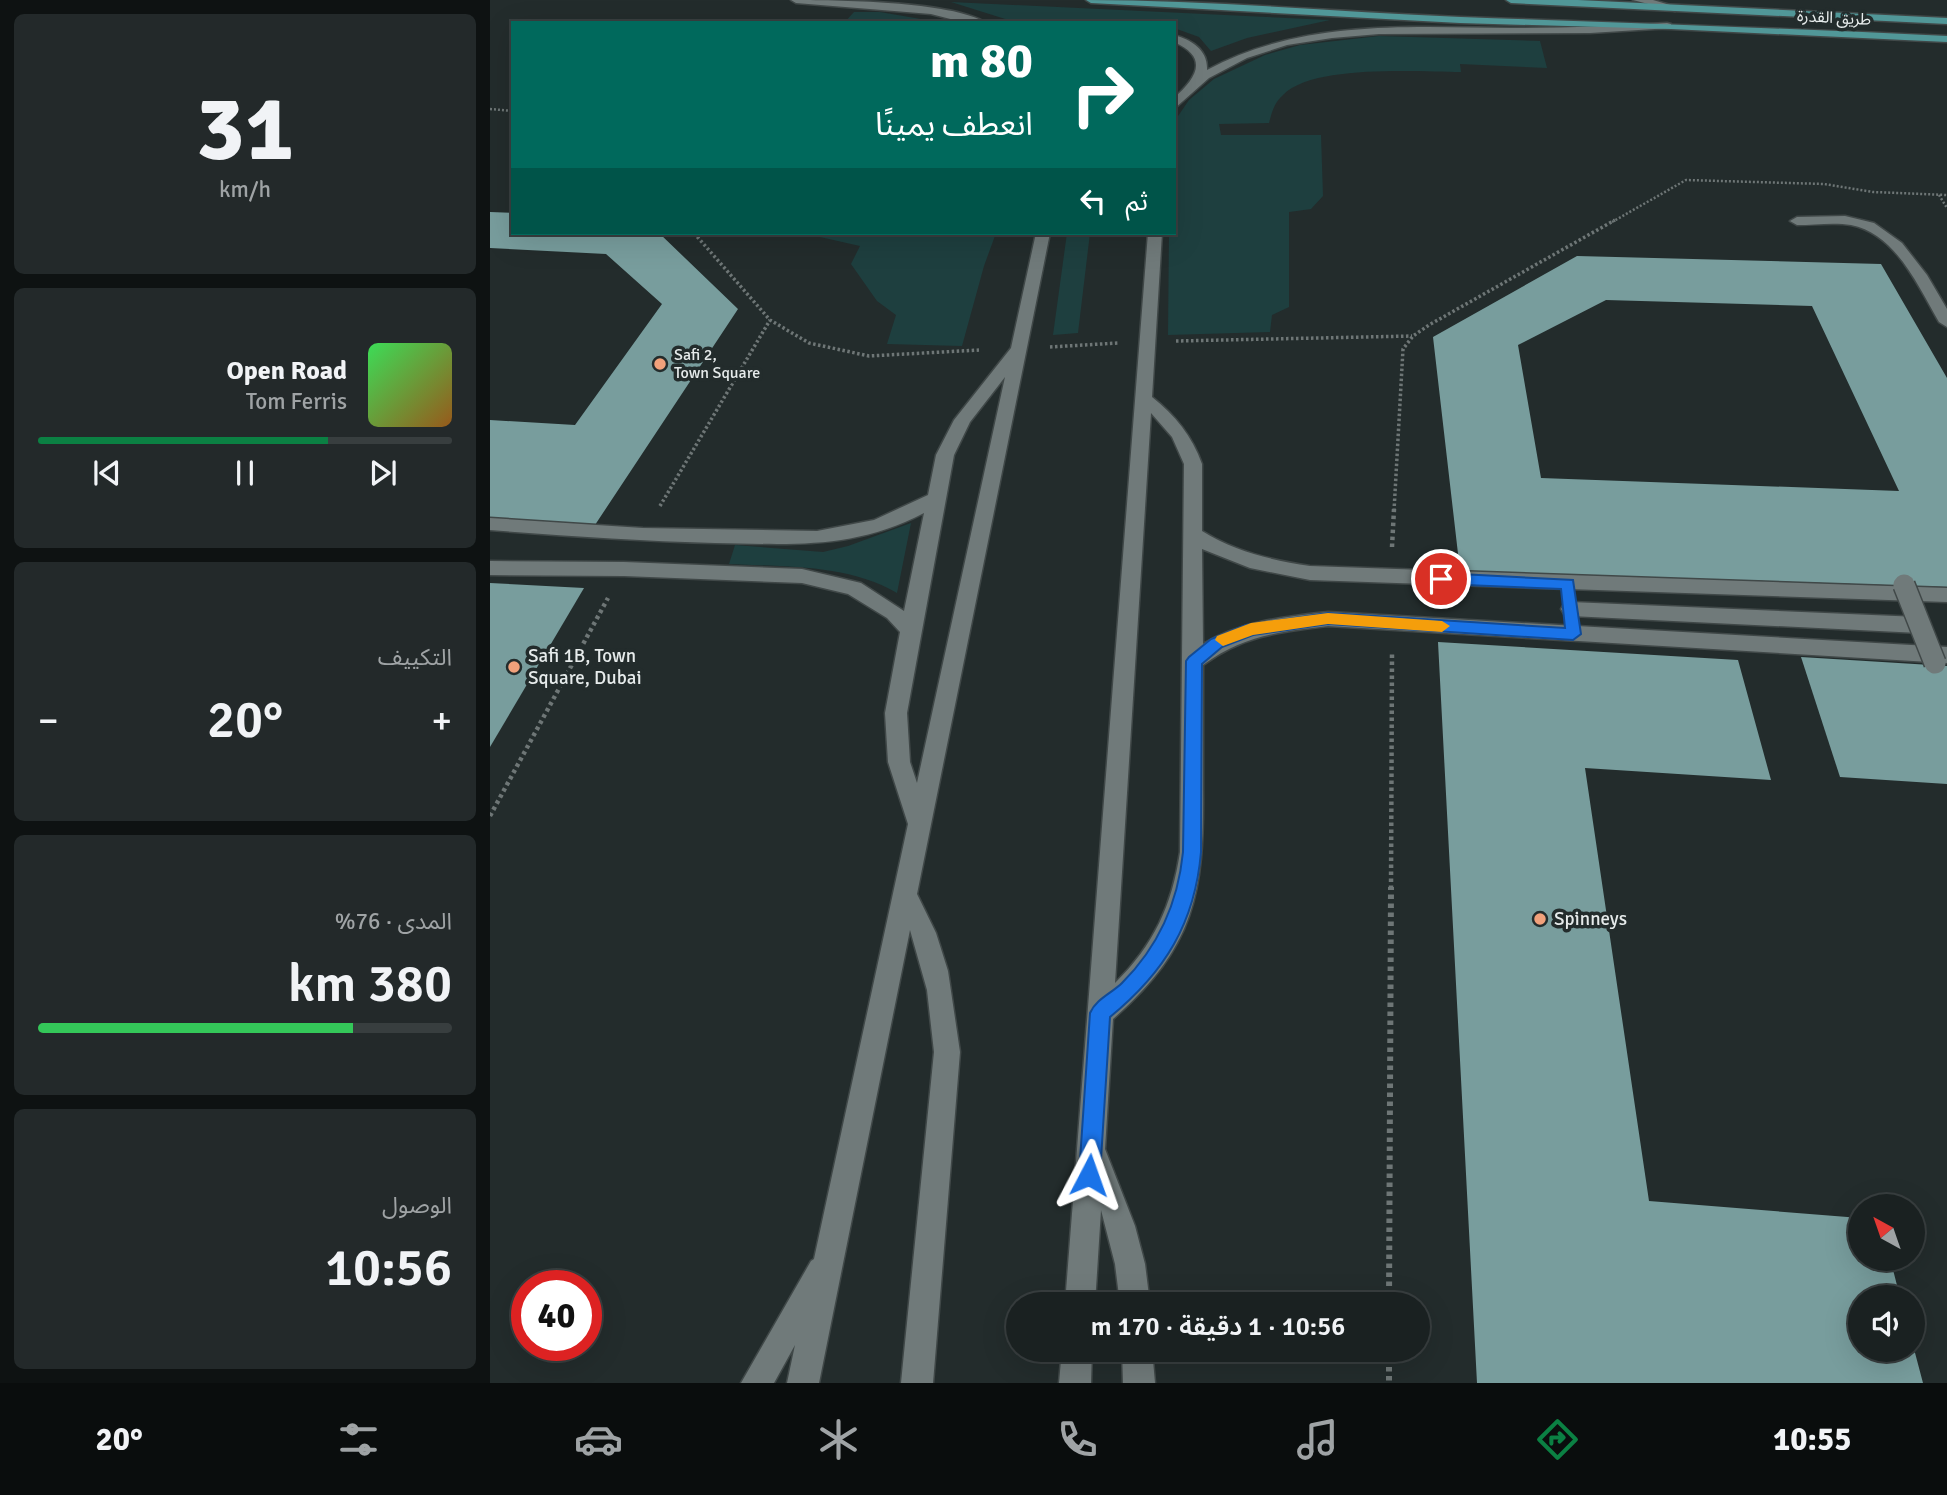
<!DOCTYPE html>
<html lang="ar">
<meta charset="utf-8">
<style>
body{margin:0;font-family:Signika,"Noto Sans Arabic",sans-serif;background:#23292a;color:#f1f3f6;direction:rtl;height:100vh;display:flex;flex-direction:column;font-size:26px;white-space:nowrap}
*{box-sizing:border-box;margin:0}
p{font-size:23px;color:#9fa3a5}
.icon{flex:none;width:38px;height:38px;fill:none;stroke:currentColor;stroke-width:2;stroke-linecap:round;stroke-linejoin:round}
.map{position:relative;flex:1;overflow:hidden;direction:ltr}
.details{display:flex;flex-direction:column;gap:14px;padding:14px;background:#0e1212;width:490px}
.details>*{flex:none}
.banner{position:absolute;left:21px;top:21px;width:665px;height:214px;border-radius:0px;box-shadow:0 7px 28px #0002,0 0 0 2px #383e3f;direction:rtl;background:#00695c;color:#fff;overflow:hidden}
.needle{width:46px;rotate:320deg}
.tools{position:absolute;left:1358px;top:1194px;display:grid;gap:14px}
.tools a{display:grid;place-items:center;width:77px;height:77px;border-radius:50%;background:#1a2121;box-shadow:0 7px 28px #0002,0 0 0 2px #383e3f;font-size:35px}
.speed{position:absolute;left:21px;top:1270px;display:flex;gap:14px;font-size:35px;font-weight:700;text-align:center}
.speed>*{display:grid;place-content:center;width:91px;height:91px;border-radius:50%;background:#1a2121;box-shadow:0 7px 28px #0002,0 0 0 2px #383e3f;line-height:1}
.speed .limit{border:10px solid #d22;background:#fff;color:#111}
.pin{position:absolute;display:grid;place-items:center;width:60px;height:60px;color:#fff;margin:-30px;border:4px solid #fff;border-radius:50%;box-shadow:0 2px 7px #0007}
.me{position:absolute;width:77px;margin:-38px;rotate:4deg;stroke-linejoin:round;filter:drop-shadow(0 0 5px #0008)}
.turn{display:flex;align-items:center;gap:24px;height:147px;padding:0 28px;font-size:32px}
.turn .icon{width:91px;height:91px;stroke-width:2.5}
.turn b{display:block;font-size:49px;line-height:60px}
.then{display:flex;align-items:center;height:66px;padding:0 28px;background:#0003;gap:14px;font-size:26px}
.big{font-size:52px;font-weight:600;line-height:1.1}
.details .tile{flex:1;display:flex;flex-direction:column;justify-content:center;gap:10px;min-width:0;padding:0 24px;border-radius:10px;background:#23292a}
.details .dial{align-items:center;gap:0}
.dial b{font-size:91px;line-height:1}
.song{display:flex;align-items:center;gap:21px}
.cover{width:84px;height:84px;border-radius:10px;background:linear-gradient(135deg,hsl(130 70% 55%),hsl(30 70% 35%))}
.played{height:7px;border-radius:4px;background:linear-gradient(90deg,#0b8043 70%,#383e3f 70%)}
.keys{display:flex;justify-content:space-around;direction:ltr}
.heat{display:flex;justify-content:space-between;align-items:center;font-size:38px;direction:ltr}
.charge{height:10px;border-radius:5px;background:linear-gradient(90deg,#34c759 76%,#383e3f 0)}
.trip{position:absolute;left:516px;top:1292px;width:424px;height:70px;border-radius:35px;background:#1a2121;box-shadow:0 7px 28px #0002,0 0 0 2px #383e3f;font-weight:600;line-height:70px;text-align:center;direction:rtl}
.menu{display:flex;height:112px;justify-content:space-around;align-items:center;background:#0a0d0d;color:#9fa3a5}
.menu .icon{width:49px;height:49px}
.menu .selected{color:#0b8043}
.menu b{font-size:32px;color:#f1f3f6}
main{display:flex;flex:1;min-height:0}
.map>svg:first-child{display:block}
.green{fill:#1e3f3f}
.building{fill:#789d9d;fill-rule:evenodd}
.lines{fill:none;stroke-linecap:round;stroke-linejoin:round}
.minor-casing{stroke:#404848;stroke-width:3}
.major-casing{stroke:#404848;stroke-width:3}
.path-far3{stroke:#6e7676;stroke-width:2.5;stroke-dasharray:2 2;stroke-linecap:butt}
.path-far2{stroke:#6e7676;stroke-width:3.5;stroke-dasharray:2.5 2.5;stroke-linecap:butt}
.path-far1{stroke:#6e7676;stroke-width:4.5;stroke-dasharray:3.5 3.5;stroke-linecap:butt}
.path{stroke:#6e7676;stroke-width:6;stroke-dasharray:4.5 4.5;stroke-linecap:butt}
.minor{fill:#707a7a;fill-rule:evenodd}
.major{fill:#519798;fill-rule:evenodd}
.minor-bridge-casing{stroke:#404848;stroke-width:24;stroke-linecap:butt}
.minor-bridge{stroke:#707a7a;stroke-width:21}
.route{fill:#1a73e8;stroke:#114b97;stroke-width:2}
.slow{fill:#f59e0b}
.poi-dot{fill:#f1a17b;stroke:#232c2c;stroke-width:2.5}
.labels{text-anchor:middle;dominant-baseline:central;stroke-width:7;stroke-linejoin:round;paint-order:stroke}
.far-street-label{font-size:16px;fill:#e6ebeb;stroke:#232c2c}
.far-poi-label{font-size:16px;fill:#e6ebeb;stroke:#232c2c;text-anchor:start}
.poi-label{font-size:19px;fill:#e6ebeb;stroke:#232c2c;text-anchor:start}
</style>
<main>
<div class="map">
<svg width="1457" height="1383" viewBox="0 0 1457 1383">
<rect width="100%" height="100%" fill="#232c2c"/>
<!-- green -->
<g class="green">
<path d="M461 2 840 20 757 38 721 51 709 37 684 28V23H528Z"/>
<path d="M364 12H390L454 23H354Z"/>
<path d="M889 36 1050 41 1057 68 970 64 971 72C929 72 823 64 793 95 784 103 782 112 779 123L729 124 731 135H831L833 196 821 209 799 212V307L782 315 780 332 678 335 679 233H684V122L699 100 724 79 775 55 810 45Z"/>
<path d="M332 233H506L494 266 472 346 397 344 406 315 387 301 361 264 370 246 330 237Z"/>
<path d="M577 233H600L588 333 563 335Z"/>
<path d="M421 523 407 593C357 564 296 567 239 564L245 545 333 552 358 546Z"/>
</g>
<!-- building -->
<g class="building">
<path d="M0 212 23 213V233H169L248 309 103 528 0 520V420L85 425 172 304 116 254 0 248Z"/>
<path d="M1087 256 1391 264 1457 378V587L970 571 943 337ZM1116 300 1322 306 1409 491 1051 478 1028 345Z"/>
<path d="M0 583 94 588 0 747Z"/>
<path d="M948 642 1248 660 1281 780 1095 768 1159 1201 1370 1218V1258H1400L1410 1297H1370V1349H1424L1433 1383H987Z"/>
<path d="M1311 657 1457 666V784L1350 777Z"/>
</g>
<g class="lines">
<!-- minor casing -->
<g class="minor-casing">
<g id="minor">
<path d="M301 0C343 0 463 1 496 23H476L441 14 306 3Z"/>
<path d="M1143 0H1163L1190 8 1185 11Z"/>
<path d="M1177 23 1181 24V28L1100 33 889 34 842 38 797 45 757 58 719 78 684 109V98C706 78 720 58 684 42V35C702 40 718 50 717 70 812 19 918 27 1021 28 1073 28 1125 26 1177 23Z"/>
<path d="M1355 216 1384 223 1412 243 1437 275 1457 309V327L1449 322C1428 286 1406 234 1361 225 1344 222 1324 225 1307 225L1300 221 1307 217Z"/>
<path d="M546 233H560L427 894 446 933 458 971 470 1052 443 1383H411L444 1052 437 990 420 930 329 1383H297L305 1345 284 1383H251L321 1261 324 1259 418 824 398 762 395 713 410 632 397 618 358 594 312 583 134 576 0 575V561L134 562 312 569 371 583 414 611 434 513C363 550 302 544 225 543 150 541 75 536 0 530V518L153 528 327 531 384 520 438 495 446 455 464 420 521 348ZM515 377 427 783 420 762 417 713 464 455 480 422Z"/>
<path d="M658 233H672L662 397C685 415 702 436 712 464V531C746 552 781 560 820 566L1457 588V602L820 580 760 568 712 549 713 644C752 621 794 617 838 612L1457 647V663L838 626C789 632 754 635 713 665 713 707 713 748 713 789 714 893 705 947 623 1019L615 1149 645 1226 655 1264 660 1304H630L625 1264 611 1210 605 1304H575ZM661 413 682 437 694 464 690 852C682 905 664 945 625 983Z"/>
<path d="M1081 602 1429 617 1436 620 1439 625 1436 630 1429 633 1081 616 1074 614 1071 609 1074 604Z"/>
<path d="M572 1349H602L601 1383H569Z"/>
<path d="M632 1349H662L665 1383H633Z"/>
</g>
</g>
<!-- major casing -->
<g class="major-casing">
<g id="major">
<path d="M596 0C721 0 846 12 971 17 1133 23 1295 28 1457 36V42L1181 29 970 23 601 3Z"/>
<path d="M1016 0H1088L1457 18V24L1021 3Z"/>
</g>
</g>
<!-- path-far3 -->
<g class="path-far3">
<path d="M0 109 23 111"/>
<path d="M1449 195 1457 208"/>
<path d="M1122 222 1196 180 1334 184 1383 192 1457 195"/>
</g>
<!-- path-far2 -->
<g class="path-far2">
<path d="M204 233 280 320 319 343 379 356 489 350"/>
<path d="M686 341 922 336"/>
<path d="M560 347 628 343"/>
<path d="M170 506 280 320"/>
<path d="M904 511 913 349 923 336 939 325 1125 220"/>
</g>
<!-- path-far1 -->
<g class="path-far1">
<path d="M902 547 904 509"/>
<path d="M0 816 118 598"/>
<path d="M901 889 902 654"/>
</g>
<!-- path -->
<g class="path">
<path d="M899 1304 901 887"/>
<path d="M899 1349V1383"/>
</g>
<!-- minor -->
<use href="#minor" class="minor"/>
<!-- major -->
<use href="#major" class="major"/>
<!-- minor-bridge casing -->
<g class="minor-bridge-casing">
<path id="minor-bridge" d="M1414 585 1445 663"/>
</g>
<!-- minor-bridge -->
<use href="#minor-bridge" class="minor-bridge"/>
</g>
<!-- route -->
<path class="route" d="M951 573 1083 580 1091 634 1083 640 838 624 763 635 732 647 712 664 711 852C705 923 675 972 620 1017L610 1175 607 1182 599 1185 592 1182 589 1175 600 1013C606 999 622 993 632 983 669 946 688 903 693 852L696 661 699 657 721 639 756 625 838 613 1075 628 1071 589 951 584 944 579Z"/>
<!-- slow -->
<path class="slow" d="M838 613 952 621 960 626 952 632 838 624 763 635 733 646 725 640 727 636 761 623Z"/>
<!-- markers -->
<g class="poi-dot">
<circle cx="170" cy="364" r="7"/>
<circle cx="24" cy="667" r="7"/>
<circle cx="1050" cy="919" r="7"/>
</g>
<g class="labels">
<!-- far-street labels -->
<g class="far-street-label">
<text transform="translate(1344 18) rotate(3)">طريق القدرة</text>
</g>
<!-- far-poi labels -->
<g class="far-poi-label">
<text x="184" y="355">Safi 2,<tspan x="184" dy="18">Town Square</tspan></text>
</g>
<!-- poi labels -->
<g class="poi-label">
<text x="38" y="656">Safi 1B, Town<tspan x="38" dy="22">Square, Dubai</tspan></text>
<text x="1064" y="919">Spinneys</text>
</g>
</g>
</svg>
<div class="tools">
<a><svg class="needle" viewBox="-14 -14 28 28"><path d="M0-13l5 13h-10z" fill="#e53935"/><path d="M0 13l5-13h-10z" fill="#9fa3a5"/></svg></a>
<a><svg class="icon" aria-label="sound" viewBox="0 0 24 24"><path d="M4 9h4l5-4v14l-5-4H4zM17 9q2 3 0 6"/></svg></a>
</div>
<div class="speed"><div class="limit">40</div></div>
<div class="pin" style="left:951px;top:579px;background:#d93025"><svg class="icon" aria-label="arrive" viewBox="0 0 24 24"><path d="M6 21V4h12l-3 4 3 4H6"/></svg></div>
<svg class="me" style="left:599px;top:1175px" viewBox="-20 -20 40 40"><path d="M0-17L14 15 0 8-14 15z" fill="#1a73e8" stroke="#fff" stroke-width="4"/></svg>
<div class="trip">10:56 · 1 دقيقة · 170 m</div>
<div class="banner">
<div class="turn"><svg class="icon" aria-label="right" viewBox="0 0 24 24"><path d="M7 20v-9h11M14 6l5 5-5 5"/></svg><div><b>80 m</b>انعطف يمينًا</div></div>
<div class="then">ثم<svg class="icon" aria-label="left" viewBox="0 0 24 24"><path d="M17 20v-9H6M10 6l-5 5 5 5"/></svg></div>
</div>
</div>
<section class="details">
<div class="tile dial"><b>31</b><p>km/h</p></div>
<div class="tile">
<div class="song"><i class="cover"></i><div><b>Open Road</b><p>Tom Ferris</p></div></div>
<div class="played"></div>
<div class="keys"><svg class="icon" aria-label="previous" viewBox="0 0 24 24"><path d="M18 5L8 12l10 7zM5 5v14"/></svg><svg class="icon" aria-label="pause" viewBox="0 0 24 24"><path d="M8 5v14M16 5v14"/></svg><svg class="icon" aria-label="next" viewBox="0 0 24 24"><path d="M6 5l10 7-10 7zM19 5v14"/></svg></div>
</div>
<div class="tile"><p>التكييف</p>
<div class="heat"><a>−</a><b class="big">20°</b><a>+</a></div>
</div>
<div class="tile"><p>المدى · 76%</p><b class="big">380 km</b><div class="charge"></div></div>
<div class="tile"><p>الوصول</p><b class="big">10:56</b></div>
</section>
</main>
<nav class="menu">
<b>10:55</b>
<svg class="icon selected" aria-label="directions" viewBox="0 0 24 24"><path d="M12 3l9 9-9 9-9-9zM9 14v-3h6M13 9l2 2-2 2"/></svg>
<svg class="icon" aria-label="music" viewBox="0 0 24 24"><path d="M9 18V5l10-2v13"/><circle cx="6" cy="18" r="3"/><circle cx="16" cy="16" r="3"/></svg>
<svg class="icon" aria-label="phone" viewBox="0 0 24 24"><path d="M5 4h4l2 5-3 2q2 4 5 5l2-3 5 2v4C11 20 4 13 5 4z"/></svg>
<svg class="icon" aria-label="climate" viewBox="0 0 24 24"><path d="M12 3v18M4 7l16 10M4 17L20 7"/></svg>
<svg class="icon" aria-label="car" viewBox="0 0 24 24"><path d="M5 17H2v-5l4-1 3-4h7l3 4 3 1v5h-3M9 17h6M6 11h13"/><circle cx="7" cy="17" r="2"/><circle cx="17" cy="17" r="2"/></svg>
<svg class="icon" aria-label="filters" viewBox="0 0 24 24"><path d="M4 7h16M4 17h16"/><circle cx="9" cy="7" r="2"/><circle cx="15" cy="17" r="2"/></svg>
<b>20°</b>
</nav>
